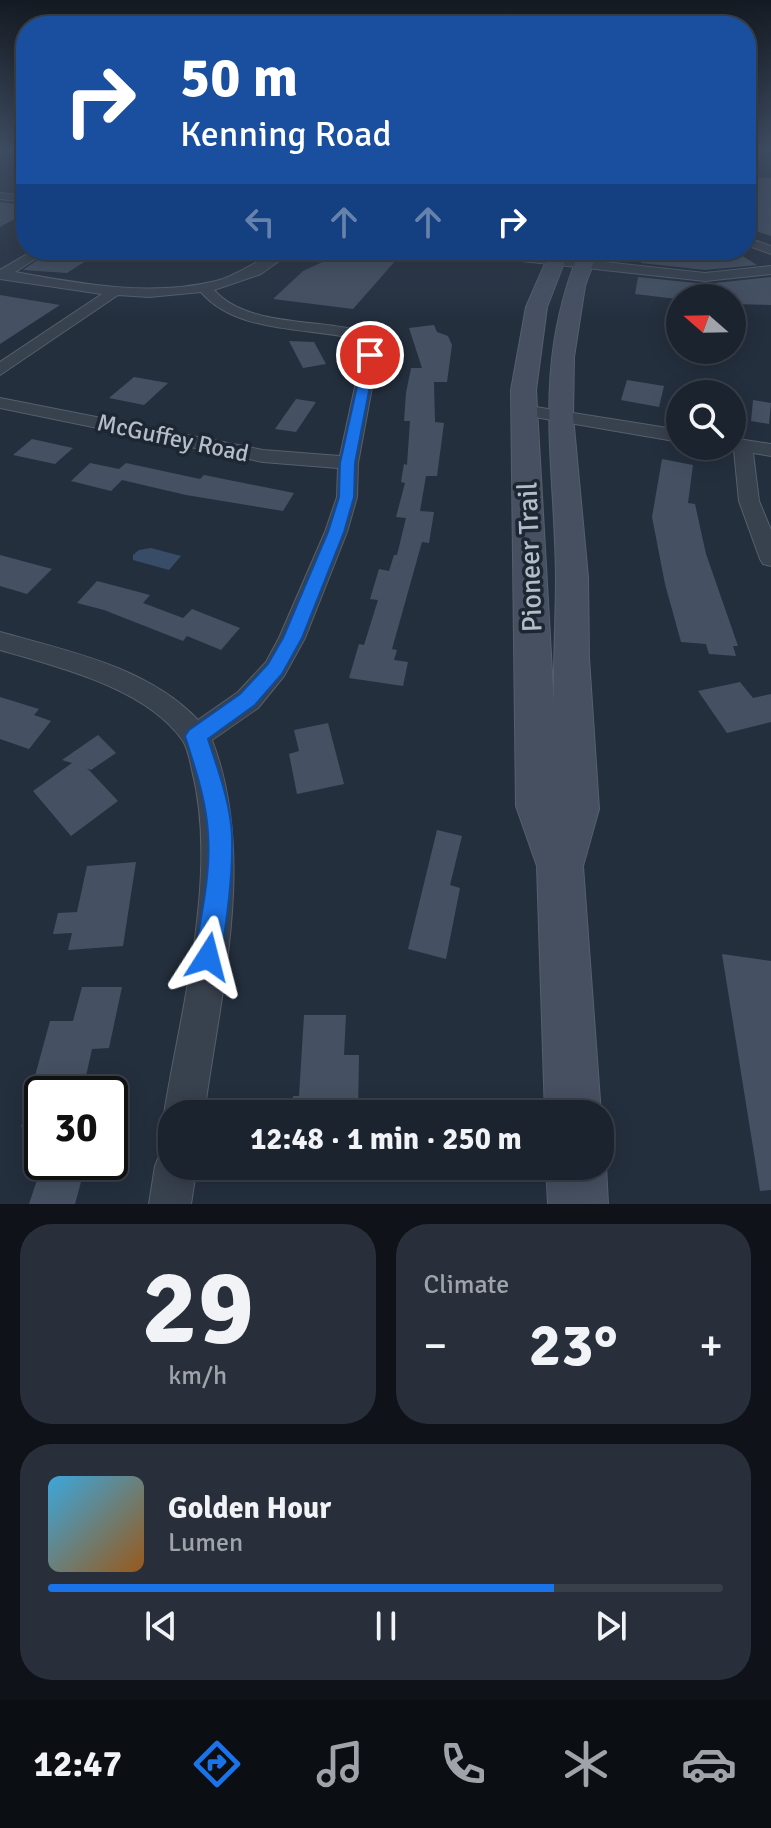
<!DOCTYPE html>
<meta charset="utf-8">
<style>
body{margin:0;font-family:Signika,sans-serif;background:#282f3a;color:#f1f3f6;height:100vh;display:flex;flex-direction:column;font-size:30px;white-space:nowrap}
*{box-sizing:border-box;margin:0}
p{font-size:26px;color:#a0a4aa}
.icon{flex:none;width:44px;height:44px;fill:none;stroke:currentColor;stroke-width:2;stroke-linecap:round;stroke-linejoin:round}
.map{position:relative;height:1204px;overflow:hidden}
.details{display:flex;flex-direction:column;gap:20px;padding:20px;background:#0f1319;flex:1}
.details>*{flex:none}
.top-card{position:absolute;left:16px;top:16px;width:740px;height:244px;border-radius:32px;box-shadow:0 4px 20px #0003,0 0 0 2px #39404a;background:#1a4fa0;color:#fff;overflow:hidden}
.needle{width:52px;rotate:290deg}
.tools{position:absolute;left:666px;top:284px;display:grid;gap:16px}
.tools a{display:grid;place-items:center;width:80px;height:80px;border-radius:50%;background:#1b232e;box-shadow:0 4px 20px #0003,0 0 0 2px #39404a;font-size:40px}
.speed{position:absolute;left:24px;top:1076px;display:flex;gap:16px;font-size:40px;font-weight:700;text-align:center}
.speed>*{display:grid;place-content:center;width:104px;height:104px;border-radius:50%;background:#1b232e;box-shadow:0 4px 20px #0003,0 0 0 2px #39404a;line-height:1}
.speed .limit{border:4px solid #111;border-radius:12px;background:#fff;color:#111}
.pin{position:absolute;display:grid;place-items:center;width:68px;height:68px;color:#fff;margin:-34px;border:4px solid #fff;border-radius:50%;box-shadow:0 2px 8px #0007}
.me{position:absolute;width:88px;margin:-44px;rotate:9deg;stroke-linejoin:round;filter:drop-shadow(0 0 6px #0008)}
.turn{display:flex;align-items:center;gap:28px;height:168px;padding:0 32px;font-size:36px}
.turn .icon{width:104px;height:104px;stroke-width:2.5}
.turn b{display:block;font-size:56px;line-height:68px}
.lanes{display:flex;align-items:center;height:76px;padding:0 32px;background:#0003;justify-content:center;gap:40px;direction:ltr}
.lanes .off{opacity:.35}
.big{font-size:60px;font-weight:700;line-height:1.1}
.details .widget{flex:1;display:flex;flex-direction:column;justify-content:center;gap:12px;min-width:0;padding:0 28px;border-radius:32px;background:#282f3a}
.details .dial{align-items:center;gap:0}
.dial b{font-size:104px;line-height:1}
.song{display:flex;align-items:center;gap:24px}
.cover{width:96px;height:96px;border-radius:12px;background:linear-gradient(135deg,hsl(200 70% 55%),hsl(30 70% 35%))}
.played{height:8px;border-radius:4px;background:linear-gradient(90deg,#1a73e8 75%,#39404a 75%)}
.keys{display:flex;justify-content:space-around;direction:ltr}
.heat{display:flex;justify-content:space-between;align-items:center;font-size:44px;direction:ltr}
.details .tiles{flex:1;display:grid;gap:20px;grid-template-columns:1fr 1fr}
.widget:last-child{grid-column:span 2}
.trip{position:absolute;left:158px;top:1100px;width:456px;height:80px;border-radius:32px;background:#1b232e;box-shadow:0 4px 20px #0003,0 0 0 2px #39404a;font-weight:700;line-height:80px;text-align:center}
.menu{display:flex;height:128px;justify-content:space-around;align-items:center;background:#0b0e12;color:#a0a4aa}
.menu .icon{width:56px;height:56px}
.menu .on{color:#1a73e8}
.menu b{font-size:36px;color:#f1f3f6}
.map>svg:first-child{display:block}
.water{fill:#394c67}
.building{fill:#455162}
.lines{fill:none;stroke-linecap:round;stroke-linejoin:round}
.minor-casing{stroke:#565f6c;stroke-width:2}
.secondary-casing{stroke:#565f6c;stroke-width:2}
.minor{fill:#38414e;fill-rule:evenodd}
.secondary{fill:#465061;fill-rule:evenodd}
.route{fill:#1a73e8;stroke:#114b97;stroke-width:2}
.labels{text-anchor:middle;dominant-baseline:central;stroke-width:7;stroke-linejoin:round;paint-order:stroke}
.far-street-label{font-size:24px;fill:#b4bcc9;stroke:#1d2633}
.street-label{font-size:28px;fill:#b4bcc9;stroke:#1d2633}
</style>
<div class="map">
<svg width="771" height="1204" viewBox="0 0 771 1204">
<rect width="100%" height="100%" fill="#242f3e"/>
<!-- water -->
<path class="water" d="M151 548 181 556 169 570 133 560V555L139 550Z"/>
<!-- building -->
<g class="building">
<path d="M754 177 771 178V236L746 228Z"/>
<path d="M0 202 26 205V213L0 227Z"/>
<path d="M52 250H97L87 256 92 257 67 273 23 270Z"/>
<path d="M644 250H733L757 265 705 270 641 263Z"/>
<path d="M344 252 397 259 353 309 273 299 303 271Z"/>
<path d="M638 277 705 284 771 277V305L732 304V298L677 299 635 294Z"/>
<path d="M0 295 60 305 0 344Z"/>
<path d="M434 325 437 332 448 336 452 345 447 382H434L435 422 444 423 437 476H426L420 511 434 512 429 543 422 542 392 649 397 650 394 660 408 662 403 686 349 678 359 644 364 645 378 600 370 599 379 569 389 571 394 555H397L406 518 396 517 405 483 401 482 404 464 407 465 410 421H404L406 393 411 368H422L409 328Z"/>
<path d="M289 341 314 342 326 364 303 368Z"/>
<path d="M134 377 168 383 144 405 109 398Z"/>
<path d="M627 380 664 386 659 407 621 400Z"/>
<path d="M296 399 316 402 296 432 275 429Z"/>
<path d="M753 400 771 403 769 424 751 421Z"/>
<path d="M32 439 73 448 55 464 13 455Z"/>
<path d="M662 459 693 465 688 503 695 504 706 554 738 646H733L736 656 709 654 706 644 681 642 665 584 652 517Z"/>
<path d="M90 463 119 469 126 463 200 479 204 475 294 493 283 511 186 495 122 480 111 491 71 481Z"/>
<path d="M0 555 52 569 27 594 0 586Z"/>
<path d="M97 581 150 595 143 603 183 618 192 609 240 628 221 650 187 636 183 641 104 610 77 603Z"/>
<path d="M740 682 753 698 771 694V722L727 733 698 691Z"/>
<path d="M0 697 39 709 34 715 51 721 29 749 0 739Z"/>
<path d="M328 723 344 784 297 794 289 754 299 751 294 730Z"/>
<path d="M98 735 116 753 91 770 87 768 118 801 71 836 33 791 72 763 62 760Z"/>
<path d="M437 830 462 836 450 885 460 888 446 959 408 949Z"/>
<path d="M136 862 123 946 68 950 72 933 53 934 58 913 77 912 87 866Z"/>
<path d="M722 954 771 961V1190L760 1191Z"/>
<path d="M82 987H122L109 1048 92 1049 82 1094H42V1127H21L50 1021H73Z"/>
<path d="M304 1015H346L344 1055H359L358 1114H292L293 1096H299Z"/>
<path d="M38 1177 81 1182 75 1204H29Z"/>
</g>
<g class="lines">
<!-- minor casing -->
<g class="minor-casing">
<g id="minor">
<path d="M0 193 26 196V202L0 199Z"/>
<path d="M746 237 771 246V254L746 245Z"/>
<path d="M34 250H49L15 272C81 284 150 297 216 281 244 274 267 250 294 250L261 274 214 290C246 326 313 319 356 330L368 336 378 355 358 463 357 497 347 532 305 638 284 676 258 708 212 740C257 857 220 994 204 1114H172V1129L164 1114C181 1008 219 875 192 770 190 761 188 749 183 741 147 688 58 667 0 650V632C68 651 148 667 198 720L238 692 266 662 279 638 325 532 337 497 338 468 263 462 0 408V398L263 450 340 456 362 355 356 342 346 337C300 328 234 331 201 292L149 297 118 295 0 375V362L102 294 0 279V270Z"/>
<path d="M453 250H495L705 273 771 266V274L705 281 459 254Z"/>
<path d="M523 405 680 430V442L517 414 514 410 517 406Z"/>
<path d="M732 438 771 444V456L753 453 759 501 771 530V566L763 564 760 559 739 501 734 450 724 446H732Z"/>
<path d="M172 1147V1166H197L191 1204H149L155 1166 161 1151Z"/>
</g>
</g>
<!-- secondary casing -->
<g class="secondary-casing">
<g id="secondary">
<path d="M551 250H569L547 307 536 390 554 707C553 664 556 621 556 578 555 457 531 368 580 250H598L585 286 574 357 573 416 588 577 589 658 599 809 583 866 601 1114 600 1117V1114H545L537 866 516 806 511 390 526 307Z"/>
<path d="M600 1152 606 1166 608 1204H548L546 1166H600Z"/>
</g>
</g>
<!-- minor -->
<use href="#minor" class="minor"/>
<!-- secondary -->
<use href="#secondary" class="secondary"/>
</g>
<!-- sky -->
<linearGradient id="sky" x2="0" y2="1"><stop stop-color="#141a22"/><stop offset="0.47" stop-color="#3f4d63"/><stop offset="1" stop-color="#3f4d63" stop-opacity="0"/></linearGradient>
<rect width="771" height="319" fill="url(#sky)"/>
<!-- route -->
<path class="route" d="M370 351 376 355 355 463 354 497 344 532 302 638 282 674 255 705 208 739C218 770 231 804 232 837 233 877 227 917 221 957L217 966 208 970 198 966 194 957C201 917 211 874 208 833 206 799 195 768 185 736L189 730 240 694 268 664 283 638 328 532 339 497 340 463 364 355Z"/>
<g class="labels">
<!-- far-street labels -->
<g class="far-street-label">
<text transform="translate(173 438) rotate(12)">McGuffey Road</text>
</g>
<!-- street labels -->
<g class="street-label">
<text transform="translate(530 557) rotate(-92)">Pioneer Trail</text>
</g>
</g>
</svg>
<div class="tools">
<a><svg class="needle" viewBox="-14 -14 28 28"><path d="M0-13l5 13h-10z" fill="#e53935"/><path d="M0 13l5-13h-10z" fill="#a0a4aa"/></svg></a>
<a><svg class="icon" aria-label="search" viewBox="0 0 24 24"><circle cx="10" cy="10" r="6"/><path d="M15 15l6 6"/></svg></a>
</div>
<div class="speed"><div class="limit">30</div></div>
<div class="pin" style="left:370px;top:355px;background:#d93025"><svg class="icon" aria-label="arrive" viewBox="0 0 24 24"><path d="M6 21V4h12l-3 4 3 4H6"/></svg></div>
<svg class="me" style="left:208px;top:957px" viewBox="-20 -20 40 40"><path d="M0-17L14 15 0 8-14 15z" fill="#1a73e8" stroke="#fff" stroke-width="4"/></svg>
<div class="trip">12:48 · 1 min · 250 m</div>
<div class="top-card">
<div class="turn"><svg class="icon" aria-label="right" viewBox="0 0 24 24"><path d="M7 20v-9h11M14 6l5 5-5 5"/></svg><div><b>50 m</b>Kenning Road</div></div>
<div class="lanes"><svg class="icon off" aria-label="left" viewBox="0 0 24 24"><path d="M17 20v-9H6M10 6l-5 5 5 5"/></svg><svg class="icon off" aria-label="ahead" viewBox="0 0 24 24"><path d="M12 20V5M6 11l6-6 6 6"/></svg><svg class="icon off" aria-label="ahead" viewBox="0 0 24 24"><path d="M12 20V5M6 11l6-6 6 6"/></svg><svg class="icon" aria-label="right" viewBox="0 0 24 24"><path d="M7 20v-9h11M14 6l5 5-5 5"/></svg></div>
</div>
</div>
<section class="details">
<div class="tiles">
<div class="widget dial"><b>29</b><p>km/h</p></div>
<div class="widget"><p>Climate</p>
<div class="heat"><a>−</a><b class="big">23°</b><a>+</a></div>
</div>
<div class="widget">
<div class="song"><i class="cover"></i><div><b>Golden Hour</b><p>Lumen</p></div></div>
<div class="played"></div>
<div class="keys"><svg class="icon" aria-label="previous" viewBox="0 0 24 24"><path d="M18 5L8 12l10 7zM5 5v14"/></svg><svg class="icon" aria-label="pause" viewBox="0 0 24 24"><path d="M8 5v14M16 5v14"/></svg><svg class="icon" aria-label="next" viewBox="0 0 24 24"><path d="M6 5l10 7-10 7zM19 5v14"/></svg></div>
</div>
</div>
</section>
<nav class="menu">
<b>12:47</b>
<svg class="icon on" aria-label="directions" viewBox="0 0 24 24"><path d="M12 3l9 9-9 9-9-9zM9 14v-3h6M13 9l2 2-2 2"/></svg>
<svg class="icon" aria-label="music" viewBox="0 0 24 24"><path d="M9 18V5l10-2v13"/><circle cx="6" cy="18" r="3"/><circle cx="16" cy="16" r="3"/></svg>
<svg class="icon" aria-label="phone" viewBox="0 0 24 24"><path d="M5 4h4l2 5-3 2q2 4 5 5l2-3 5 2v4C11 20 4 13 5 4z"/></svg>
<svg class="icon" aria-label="climate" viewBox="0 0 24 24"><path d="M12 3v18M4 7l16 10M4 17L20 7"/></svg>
<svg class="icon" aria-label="car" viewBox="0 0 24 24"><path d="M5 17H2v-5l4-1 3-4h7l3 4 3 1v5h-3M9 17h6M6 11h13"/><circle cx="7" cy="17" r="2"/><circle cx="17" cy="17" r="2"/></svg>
</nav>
